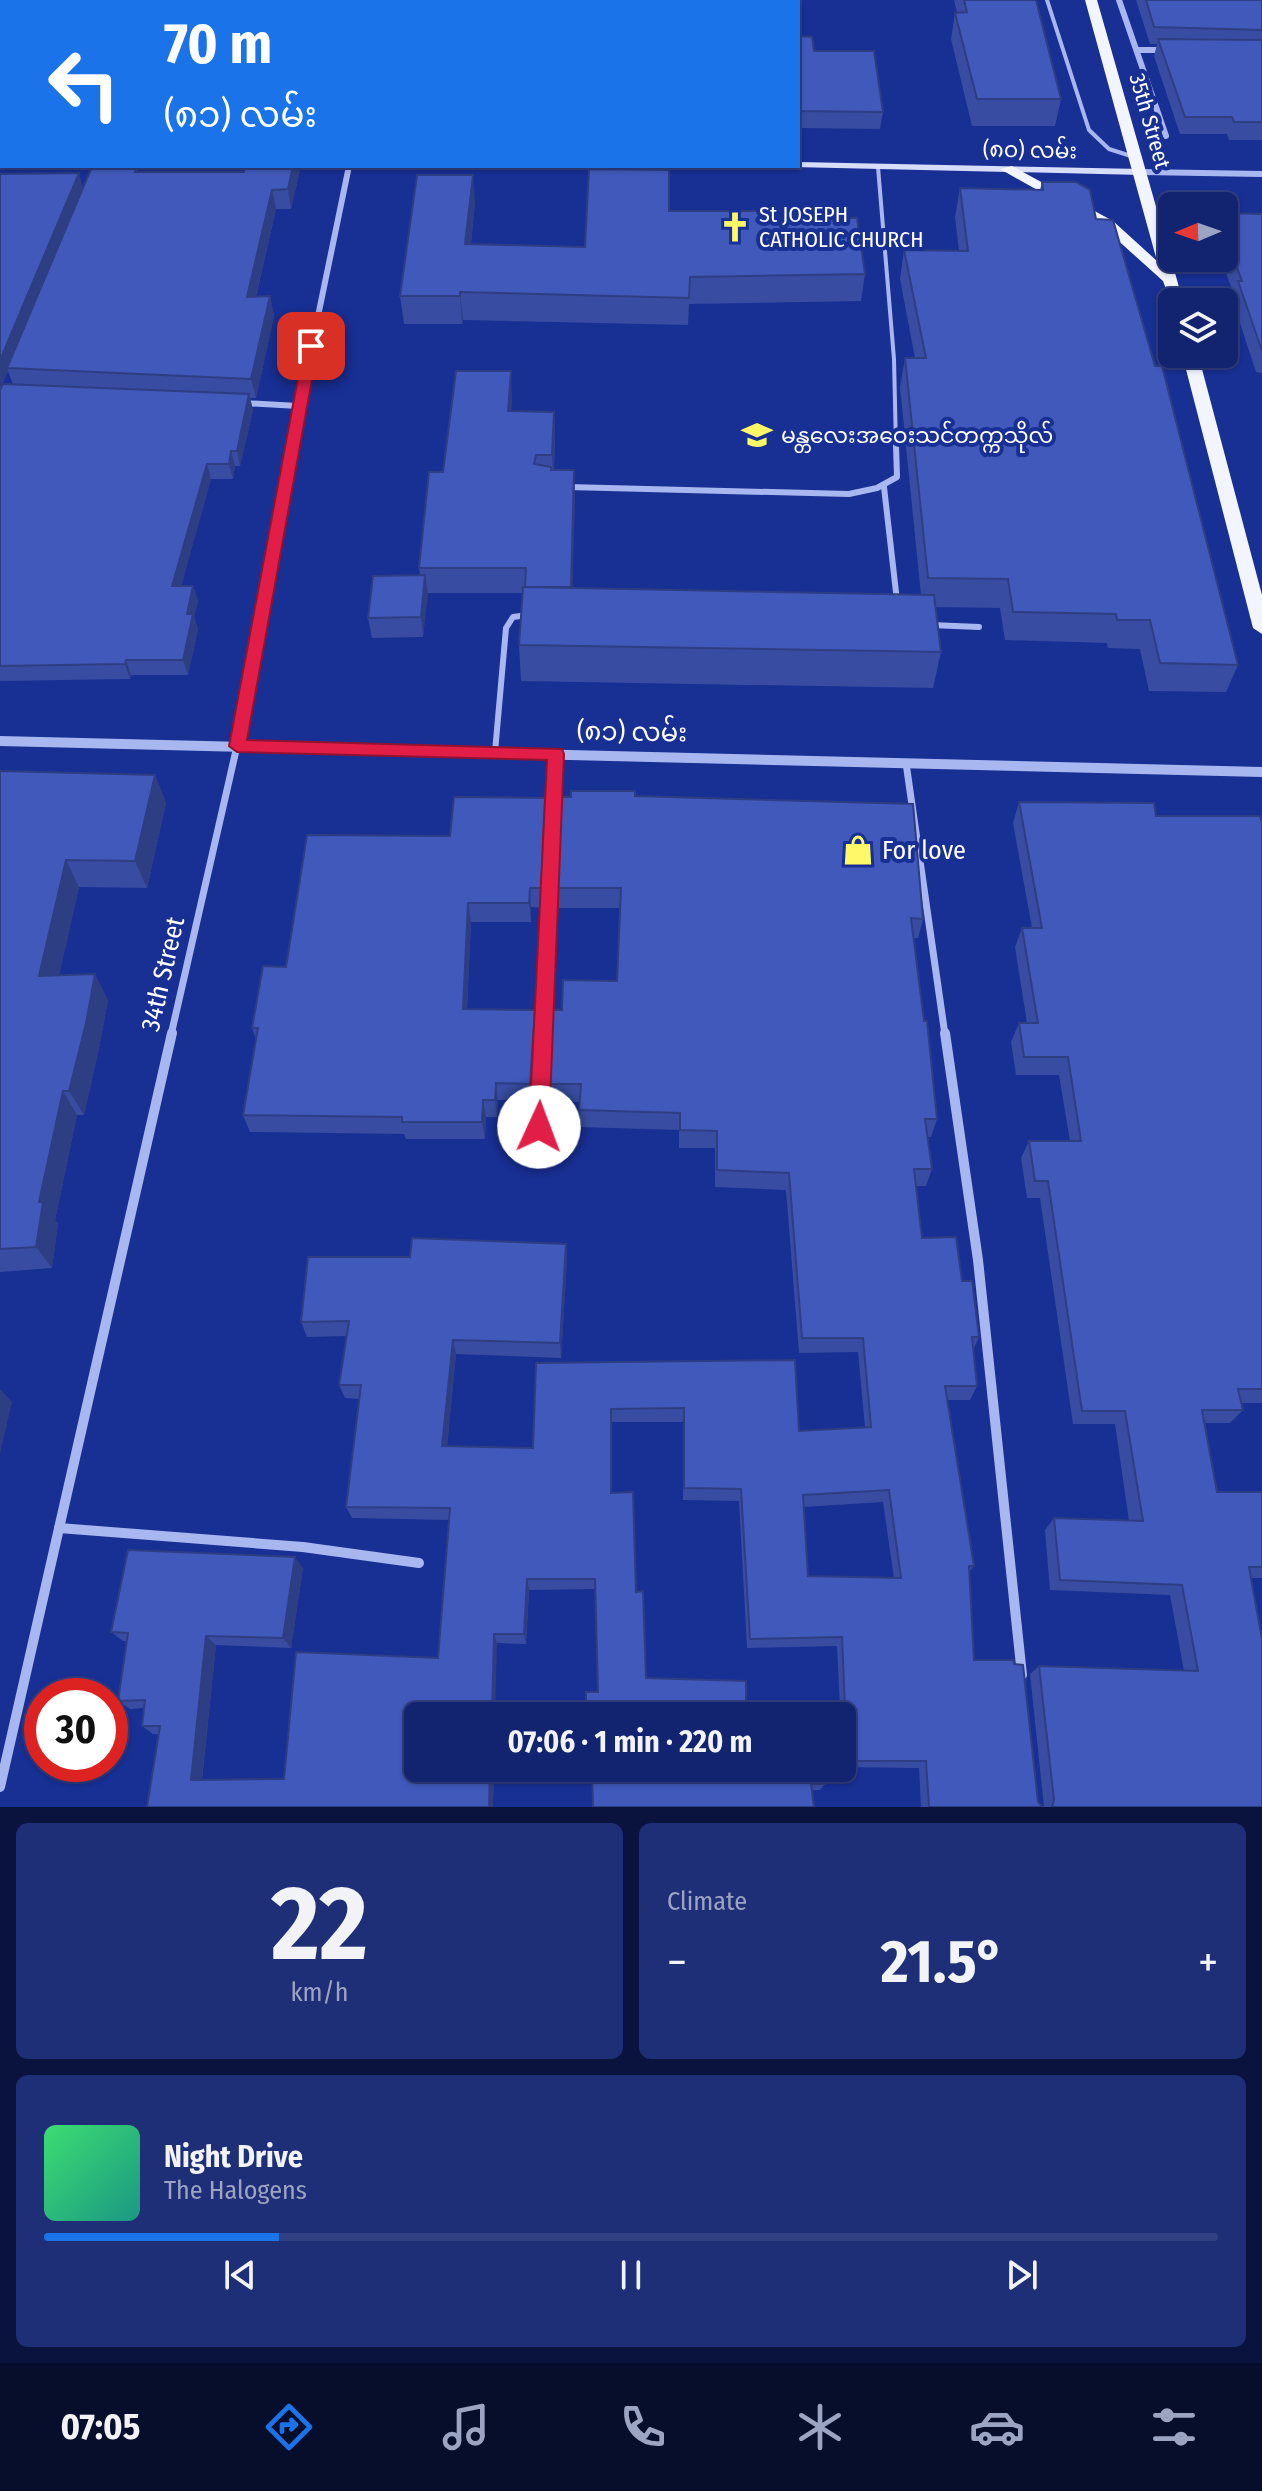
<!DOCTYPE html>
<meta charset="utf-8">
<style>
body{margin:0;font-family:"Fira Sans Condensed","Noto Sans Myanmar",sans-serif;background:#1f2f77;color:#f1f3f6;height:100vh;display:flex;flex-direction:column;font-size:30px;white-space:nowrap}
*{box-sizing:border-box;margin:0}
p{font-size:26px;color:#9ca4c3}
.icon{flex:none;width:44px;height:44px;fill:none;stroke:currentColor;stroke-width:2;stroke-linecap:round;stroke-linejoin:round}
.map{position:relative;height:1807px;overflow:hidden}
.details{display:flex;flex-direction:column;gap:16px;padding:16px;background:#0a133d;flex:1}
.details>*{flex:none}
.top-card{position:absolute;left:0px;top:0px;width:800px;height:168px;box-shadow:0 2px 6px #0004,0 0 0 2px #314082;background:#1a73e8;color:#fff;overflow:hidden}
.needle{width:52px;rotate:268deg}
.controls{position:absolute;left:1158px;top:192px;display:grid;gap:16px}
.controls a{display:grid;place-items:center;width:80px;height:80px;border-radius:12px;background:#12236f;box-shadow:0 2px 6px #0004,0 0 0 2px #314082;font-size:40px}
.speed{position:absolute;left:24px;top:1678px;display:flex;gap:16px;font-size:40px;font-weight:700;text-align:center}
.speed>*{display:grid;place-content:center;width:104px;height:104px;border-radius:50%;background:#12236f;box-shadow:0 2px 6px #0004,0 0 0 2px #314082;line-height:1}
.speed .limit{border:12px solid #d22;background:#fff;color:#111}
.pin{position:absolute;display:grid;place-items:center;width:68px;height:68px;color:#fff;margin:-34px;border-radius:16px;box-shadow:0 4px 12px #0006}
.me{position:absolute;width:88px;margin:-44px;rotate:2deg;stroke-linejoin:round;filter:drop-shadow(0 0 6px #0008)}
.turn{display:flex;align-items:center;gap:28px;height:168px;padding:0 32px;font-size:36px}
.turn .icon{width:104px;height:104px;stroke-width:2.5}
.turn b{display:block;font-size:56px;line-height:68px}
.big{font-size:60px;font-weight:700;line-height:1.1}
.details .tile{flex:1;display:flex;flex-direction:column;justify-content:center;gap:12px;min-width:0;padding:0 28px;border-radius:12px;background:#1f2f77}
.details .dial{align-items:center;gap:0}
.dial b{font-size:104px;line-height:1}
.song{display:flex;align-items:center;gap:24px}
.cover{width:96px;height:96px;border-radius:12px;background:linear-gradient(135deg,hsl(140 70% 55%),hsl(170 70% 35%))}
.played{height:8px;border-radius:4px;background:linear-gradient(90deg,#1a73e8 20%,#314082 20%)}
.keys{display:flex;justify-content:space-around;direction:ltr}
.heat{display:flex;justify-content:space-between;align-items:center;font-size:44px;direction:ltr}
.details .tiles{flex:1;display:grid;gap:16px;grid-template-columns:1fr 1fr}
.tile:last-child{grid-column:span 2}
.trip{position:absolute;left:404px;top:1702px;width:452px;height:80px;border-radius:12px;background:#12236f;box-shadow:0 2px 6px #0004,0 0 0 2px #314082;font-weight:700;line-height:80px;text-align:center}
.tabs{display:flex;height:128px;justify-content:space-around;align-items:center;background:#070e2c;color:#9ca4c3}
.tabs .icon{width:56px;height:56px}
.tabs .on{color:#1a73e8}
.tabs b{font-size:36px;color:#f1f3f6}
.map>svg:first-child{display:block}
.lines{fill:none;stroke-linecap:round;stroke-linejoin:round}
.service-far1{stroke:#a9b7f0;stroke-width:4}
.service{stroke:#a9b7f0;stroke-width:6}
.minor-far2{stroke:#a9b7f0;stroke-width:6}
.minor-far1{stroke:#a9b7f0;stroke-width:7}
.minor{stroke:#a9b7f0;stroke-width:10}
.tertiary{fill:#a9b7f0;fill-rule:evenodd}
.secondary{fill:#d7ddfb;fill-rule:evenodd}
.primary{fill:#f2f4ff;fill-rule:evenodd}
.wall{fill:#384da1;fill-rule:evenodd}
.shaded-wall{fill:#2e3e83}
.building{fill:#4159bb;stroke:#2e3e83;stroke-width:2;fill-rule:evenodd}
.route{fill:#e11d48;stroke:#92132f;stroke-width:2}
.labels{text-anchor:middle;dominant-baseline:central;stroke-width:8;stroke-linejoin:round;paint-order:stroke}
.far-street-label{font-size:22px;fill:#fff;stroke:#182f94}
.far-poi-label{font-size:22px;fill:#fff;stroke:#182f94;text-anchor:start}
.street-label{font-size:26px;fill:#fff;stroke:#182f94}
.poi-label{font-size:26px;fill:#fff;stroke:#182f94;text-anchor:start}
</style>
<div class="map">
<svg width="1262" height="1807" viewBox="0 0 1262 1807">
<rect width="100%" height="100%" fill="#182f94"/>
<g class="lines">
<!-- service-far1 -->
<g class="service-far1">
<path d="M1047 0 1089 130 1109 149 1134 157"/>
<path d="M878 167 894 359 896 447"/>
</g>
<!-- service -->
<g class="service">
<path d="M568 487 849 494 877 488 897 477 896 445"/>
<path d="M884 487 897 601"/>
<path d="M931 625 979 627"/>
<path d="M495 752 506 628 513 617 528 615"/>
</g>
<!-- minor-far2 -->
<g class="minor-far2">
<path d="M1119 0 1166 136"/>
<path d="M1138 50H1165"/>
<path d="M1142 172 1262 174"/>
<path d="M243 403 298 406"/>
<path d="M291 447 349 166"/>
</g>
<!-- minor-far1 -->
<g class="minor-far1">
<path d="M906 763 945 1035"/>
<path d="M171 1035 237 746 291 445"/>
<path d="M543 1035 556 754"/>
</g>
<!-- minor -->
<g class="minor">
<path d="M945 1033 978 1260 1022 1675"/>
<path d="M539 1127 543 1033"/>
<path d="M59 1528 303 1547 419 1563"/>
<path d="M0 1787 172 1033"/>
</g>
<!-- tertiary -->
<path class="tertiary" d="M0 736 1262 767V777L0 746Z"/>
<!-- secondary -->
<g class="secondary">
<rect x="0" y="152" width="2" height="6"/>
<path d="M798 162 1142 169 1147 172 1142 175 794 167 798 166Z"/>
</g>
<!-- primary -->
<g class="primary">
<path d="M1085 0H1097L1177 280 1183 302H1172V305L1163 281 1103 227 1000 169 1012 166 1113 221 1157 261Z"/>
<path d="M1182 354H1198L1262 595V634L1253 628Z"/>
</g>
</g>
<!-- wall -->
<g class="wall">
<path d="M954 0H1036L1061 99 1055 126H972L951 39 955 13H957Z"/>
<path d="M1136 0H1262V140H1229L1227 134H1180L1154 56 1157 44H1150Z"/>
<path d="M798 36 883 112 880 129 798 128Z"/>
<path d="M301 166 291 209H276L256 297 270 296 274 316 256 398H250L253 410 240 466H235L233 479H211L181 586H193L198 601 194 617 198 629 188 675H131L130 679 0 681V390L13 384 8 371 0 389V174L83 187 136 167 138 172H244Z"/>
<path d="M1042 182 1096 219 1238 665 1226 692 1149 691 1140 649 1108 648 1107 643 1005 640 1000 608 935 607 941 652 933 688 521 681 519 645 523 593H427L423 637 372 638 368 618 420 575 419 568 443 472 512 397 511 411 554 412 555 437 554 470 575 495 572 588 921 595 900 387 905 358H915L900 279 904 250 959 251 955 217 960 188 1040 190Z"/>
<path d="M475 202 471 244 585 247 669 211 760 218 865 274 861 301 689 304 688 325 463 320 462 324H404L400 296Z"/>
<path d="M1224 213 1262 214V373L1256 372 1232 299 1234 294 1220 258H1224Z"/>
<path d="M0 771 155 775 166 803 147 888 79 887 59 975 108 1000 99 1048 84 1115H77L55 1220 58 1224 52 1268 0 1272Z"/>
<path d="M635 796 923 919 918 938H913L937 1119 931 1137H927L932 1169 926 1186H916L922 1238 962 1281 979 1337 973 1350 977 1386 970 1400H947L974 1566 969 1572 974 1660 1038 1802 1043 1807H921L919 1768 842 1767V1716L840 1709 837 1646 747 1648 739 1501 683 1500V1422H611L598 1692 596 1589 529 1590 526 1644 497 1643 418 1768H494L493 1807H147L159 1734H153L142 1726 144 1708 130 1709 118 1701 127 1641H123L111 1632 303 1568 291 1648 216 1645 202 1780 284 1779 438 1658 449 1520 352 1518 346 1507 360 1399 345 1398 339 1385 347 1336 307 1337 301 1322 410 1257 566 1244 567 1260 561 1358 456 1354 447 1446 533 1448 536 1363 799 1431 865 1427 858 1352 799 1353 786 1190 715 1187V1148H679V1130L580 1127 579 1102H548L546 1084 562 1010 617 981 620 908H555L554 888ZM883 1502 894 1578 808 1576 803 1507Z"/>
<path d="M545 798 547 818 542 908 531 907V922H471L467 1009 537 1028 532 1101 498 1100 497 1117H486L485 1139H406L404 1134 250 1132 243 1115 256 1039 252 1028 286 967 450 836Z"/>
<path d="M1019 802 1156 816 1262 823V1403H1241L1243 1410 1230 1423H1205L1217 1492H1262V1578H1251L1262 1807H1044L1030 1674 1039 1666 1184 1671 1170 1595 1050 1590 1045 1530 1054 1518 1129 1521 1115 1424H1073L1040 1198H1027L1021 1158 1029 1141H1070L1059 1075H1016L1011 1042 1019 1023H1027L1015 947 1022 928H1032L1013 823Z"/>
<path d="M592 1768 825 1784 820 1790H812Z"/>
</g>
<!-- shaded-wall -->
<g class="shaded-wall">
<path d="M2 32V66L0 71V37Z"/>
<path d="M293 166H301L291 209 288 189Z"/>
<path d="M79 173 83 189 7 368 8 371 0 389V360Z"/>
<path d="M473 175 475 202 468 272 465 244Z"/>
<path d="M272 190 276 209 251 316 247 297Z"/>
<path d="M460 292 463 320 462 324 460 296Z"/>
<path d="M270 296 274 316 256 398 251 379Z"/>
<path d="M511 371 512 397 510 437 508 411Z"/>
<path d="M249 394 253 410 240 466 237 451Z"/>
<path d="M554 412 555 437 553 480 552 455Z"/>
<path d="M231 451 235 466 233 479 229 464Z"/>
<path d="M207 464 211 479 177 601 172 586Z"/>
<path d="M574 470 575 495 572 612 571 587Z"/>
<path d="M425 575 428 595 423 637 421 617Z"/>
<path d="M193 586 198 601 194 617 198 629 188 675 183 660 187 614Z"/>
<path d="M126 660 131 675 130 679 125 664Z"/>
<path d="M155 775 166 803 147 888 135 861Z"/>
<path d="M545 798 547 818 542 908 541 888Z"/>
<path d="M66 860 79 887 53 1001 39 976Z"/>
<path d="M530 888 531 907V922L529 903Z"/>
<path d="M468 903 471 922 466 1027 463 1009Z"/>
<path d="M95 974 108 1000 99 1048 84 1115 69 1091Z"/>
<path d="M535 1010 537 1028 532 1101 530 1084Z"/>
<path d="M496 1083 498 1100 497 1117 495 1100Z"/>
<path d="M63 1091 77 1115 55 1220 58 1224 52 1268 36 1247 39 1202Z"/>
<path d="M483 1100 486 1117 485 1139 482 1122Z"/>
<path d="M566 1244 567 1260 561 1358 560 1343Z"/>
<path d="M453 1340 456 1354 446 1459 442 1446Z"/>
<path d="M0 1389 12 1402 0 1454Z"/>
<path d="M295 1557 303 1568 291 1648 283 1638Z"/>
<path d="M527 1579 529 1590 526 1644 524 1634Z"/>
<path d="M494 1634 497 1643 495 1716H492Z"/>
<path d="M206 1636 216 1645 201 1786 191 1780Z"/>
<path d="M490 1768H494L493 1807H489Z"/>
</g>
<!-- building -->
<g class="building">
<path d="M0 0H339L338 2H2V32L0 37Z"/>
<rect x="433" y="0" width="75" height="2"/>
<path d="M964 0H1036L1061 99H977L955 13 967 12Z"/>
<path d="M1146 0H1262V30L1154 27Z"/>
<path d="M798 36 812 37 814 51H874L883 112 798 111Z"/>
<path d="M1158 39 1262 40V122H1234L1232 117H1185Z"/>
<path d="M245 166H293L288 189 272 190 247 297 270 296 251 379 7 368 91 169 136 167 135 172H244Z"/>
<path d="M589 169 669 170V211H759L760 218H857L865 274 690 277 689 298 460 292V296H400L417 175H473L465 244 585 247Z"/>
<path d="M79 173 0 360V174Z"/>
<path d="M1042 182H1076L1090 190 1096 219 1113 220 1155 366H1162L1238 665 1160 663 1150 620H1117L1116 614 1013 612 1008 579 928 578 905 358H926L904 250 968 251 960 188 1043 190Z"/>
<path d="M1224 213 1262 214V351L1238 281H1242L1224 233Z"/>
<path d="M456 371H511L508 411 554 412 552 455H536L534 464 551 467V470H574L571 587H525L526 568H419L429 472H443Z"/>
<path d="M3 384 249 394 237 451H231L229 464H207L172 586H193L187 614H193L183 660H126L125 664 0 666V390Z"/>
<path d="M425 575 421 617 368 618 373 576Z"/>
<path d="M523 587 934 595 941 652 519 645Z"/>
<path d="M0 771 155 775 135 861 66 860 39 976 95 974 86 1023 69 1091H63L39 1202H43L36 1247 0 1249Z"/>
<path d="M571 791H635V796L913 804 923 919 911 918 924 1021H927L937 1119H925L932 1169H914L922 1238 956 1237 962 1281H972L979 1337H972L977 1386H945L974 1566H969L974 1660H1014V1664L1023 1665 1038 1802 1043 1807H929L926 1761H842V1716H752L845 1708 842 1637 750 1639 741 1489 684 1488V1408L611 1409V1493L633 1492 636 1592 643 1591 646 1678 746 1681V1716H586V1692H598L595 1579H527L524 1634H494L492 1716H418V1768H490L489 1807H147L160 1726H142L145 1700 118 1701 128 1633 111 1632 128 1550 295 1557 283 1638 206 1636 191 1780 284 1779 296 1652 438 1658 450 1508 346 1507 361 1385H339L349 1321 301 1322 308 1257H410L412 1238 566 1244 560 1343 453 1340 442 1446 533 1448 536 1363 795 1360 799 1431 871 1427 863 1338H802L789 1173 717 1170V1131L680 1130V1113L579 1110 581 1084H546L548 1010H562L563 980 617 981 621 888H554L558 797H571ZM889 1490 901 1578 808 1576 803 1495Z"/>
<path d="M454 797 545 798 541 888H530L529 903H468L463 1009 535 1010 530 1084 496 1083 495 1100H483L482 1122H402V1117L243 1115 258 1028H252L263 966 286 967 307 835 450 836Z"/>
<path d="M1019 802 1154 803 1156 816H1260L1262 823V1389H1238L1243 1410H1202L1217 1492H1262V1567H1249L1262 1639V1807H1052L1054 1800 1039 1666 1198 1671 1182 1585 1060 1580 1054 1518 1143 1521 1125 1411H1082L1048 1181H1035L1029 1141H1081L1068 1057H1024L1019 1023H1038L1022 928H1042Z"/>
<path d="M592 1768H823L825 1784H811L814 1807H593Z"/>
</g>
<!-- route -->
<path class="route" d="M311 342 318 346 247 740 562 749 564 754 549 1127 546 1134 539 1136 532 1134 529 1127 547 760 237 752 229 746 304 346Z"/>
<!-- icons -->
<defs>
<g id="church-bare" transform="scale(2.4)"><path d="M-1.2-6h2.4v3.5h3.3v2.4h-3.3V6h-2.4V-.1h-3.3v-2.4h3.3Z" fill="#fff968" stroke="#182f94" stroke-width="2.5" paint-order="stroke"/></g>
<g id="university-bare" transform="scale(2.4)"><path d="M0-5L7-2L0 1L-7-2ZM-4 1L0 2.5L4 1V4Q0 6-4 4Z" fill="#fff968" stroke="#182f94" stroke-width="2.5" paint-order="stroke"/></g>
<g id="shop-bare" transform="scale(2.4)"><path d="M-5-2.5h2.3a2.7 3.5 0 0 1 5.4 0H5L5.5 6h-11ZM-1.5-2.5h3a1.5 2.3 0 0 0-3 0Z" fill="#fff968" stroke="#182f94" stroke-width="2.5" paint-order="stroke"/></g>
</defs>
<g fill-rule="evenodd">
<use href="#church-bare" x="735" y="227"/>
<use href="#university-bare" x="757" y="435"/>
<use href="#shop-bare" x="858" y="850"/>
</g>
<g class="labels">
<!-- far-street labels -->
<g class="far-street-label">
<text transform="translate(1150 121) rotate(74)">35th Street</text>
<text transform="translate(1030 150) rotate(1)">(၈၀) လမ်း</text>
</g>
<!-- far-poi labels -->
<g class="far-poi-label">
<text x="759" y="214">St JOSEPH<tspan x="759" dy="25">CATHOLIC CHURCH</tspan></text>
<text x="781" y="435">မန္တလေးအဝေးသင်တက္ကသိုလ်</text>
</g>
<!-- street labels -->
<g class="street-label">
<text transform="translate(632 732) rotate(1)">(၈၁) လမ်း</text>
<text transform="translate(163 974) rotate(-77)">34th Street</text>
</g>
<!-- poi labels -->
<g class="poi-label">
<text x="882" y="850">For love</text>
</g>
</g>
</svg>
<div class="controls">
<a><svg class="needle" viewBox="-14 -14 28 28"><path d="M0-13l5 13h-10z" fill="#e53935"/><path d="M0 13l5-13h-10z" fill="#9ca4c3"/></svg></a>
<a><svg class="icon" aria-label="layers" viewBox="0 0 24 24"><path d="M12 4l9 5-9 5-9-5zM3 14l9 5 9-5"/></svg></a>
</div>
<div class="speed"><div class="limit">30</div></div>
<div class="pin" style="left:311px;top:346px;background:#d93025"><svg class="icon" aria-label="arrive" viewBox="0 0 24 24"><path d="M6 21V4h12l-3 4 3 4H6"/></svg></div>
<svg class="me" style="left:539px;top:1127px" viewBox="-20 -20 40 40"><circle r="19" fill="#fff"/><path d="M0-13L10 11 0 6-10 11z" fill="#e11d48"/></svg>
<div class="trip">07:06 · 1 min · 220 m</div>
<div class="top-card">
<div class="turn"><svg class="icon" aria-label="left" viewBox="0 0 24 24"><path d="M17 20v-9H6M10 6l-5 5 5 5"/></svg><div><b>70 m</b>(၈၁) လမ်း</div></div>
</div>
</div>
<section class="details">
<div class="tiles">
<div class="tile dial"><b>22</b><p>km/h</p></div>
<div class="tile"><p>Climate</p>
<div class="heat"><a>−</a><b class="big">21.5°</b><a>+</a></div>
</div>
<div class="tile">
<div class="song"><i class="cover"></i><div><b>Night Drive</b><p>The Halogens</p></div></div>
<div class="played"></div>
<div class="keys"><svg class="icon" aria-label="previous" viewBox="0 0 24 24"><path d="M18 5L8 12l10 7zM5 5v14"/></svg><svg class="icon" aria-label="pause" viewBox="0 0 24 24"><path d="M8 5v14M16 5v14"/></svg><svg class="icon" aria-label="next" viewBox="0 0 24 24"><path d="M6 5l10 7-10 7zM19 5v14"/></svg></div>
</div>
</div>
</section>
<nav class="tabs">
<b>07:05</b>
<svg class="icon on" aria-label="directions" viewBox="0 0 24 24"><path d="M12 3l9 9-9 9-9-9zM9 14v-3h6M13 9l2 2-2 2"/></svg>
<svg class="icon" aria-label="music" viewBox="0 0 24 24"><path d="M9 18V5l10-2v13"/><circle cx="6" cy="18" r="3"/><circle cx="16" cy="16" r="3"/></svg>
<svg class="icon" aria-label="phone" viewBox="0 0 24 24"><path d="M5 4h4l2 5-3 2q2 4 5 5l2-3 5 2v4C11 20 4 13 5 4z"/></svg>
<svg class="icon" aria-label="climate" viewBox="0 0 24 24"><path d="M12 3v18M4 7l16 10M4 17L20 7"/></svg>
<svg class="icon" aria-label="car" viewBox="0 0 24 24"><path d="M5 17H2v-5l4-1 3-4h7l3 4 3 1v5h-3M9 17h6M6 11h13"/><circle cx="7" cy="17" r="2"/><circle cx="17" cy="17" r="2"/></svg>
<svg class="icon" aria-label="filters" viewBox="0 0 24 24"><path d="M4 7h16M4 17h16"/><circle cx="9" cy="7" r="2"/><circle cx="15" cy="17" r="2"/></svg>
</nav>
